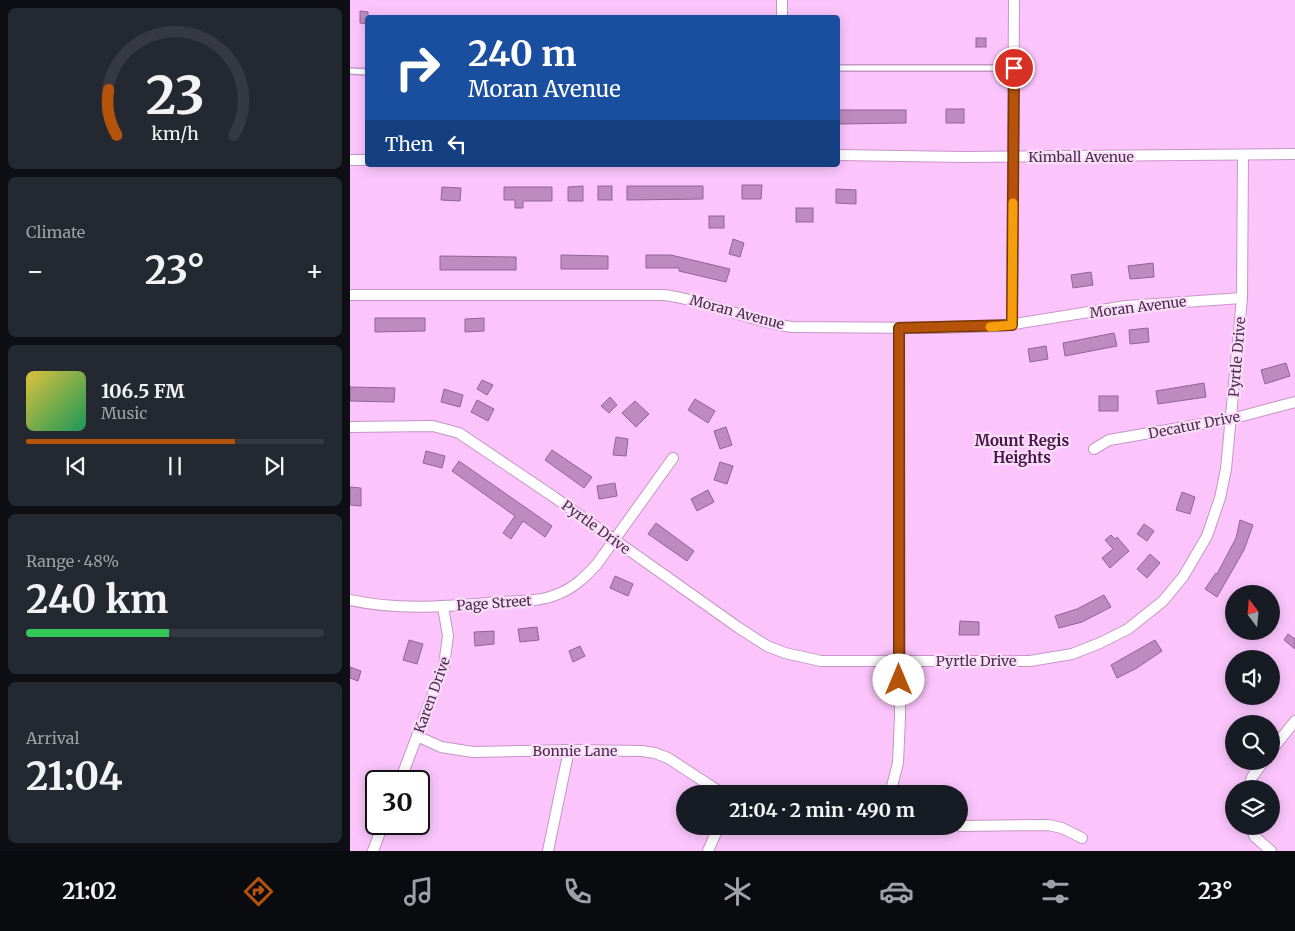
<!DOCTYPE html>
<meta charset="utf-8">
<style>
body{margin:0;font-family:Merriweather,serif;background:#242831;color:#f1f3f6;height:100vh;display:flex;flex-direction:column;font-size:19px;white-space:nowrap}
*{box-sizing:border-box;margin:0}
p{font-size:16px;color:#9ea1a6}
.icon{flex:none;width:28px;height:28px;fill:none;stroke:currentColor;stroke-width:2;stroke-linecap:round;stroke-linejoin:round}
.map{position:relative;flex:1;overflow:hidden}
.side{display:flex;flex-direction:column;gap:8px;padding:8px;background:#0d0f14;width:350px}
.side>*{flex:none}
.guide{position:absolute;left:15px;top:15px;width:475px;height:152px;border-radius:5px;box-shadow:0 2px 12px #0003;background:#1a4fa0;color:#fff;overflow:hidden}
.needle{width:32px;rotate:344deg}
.buttons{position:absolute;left:875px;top:585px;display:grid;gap:10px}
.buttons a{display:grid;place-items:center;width:55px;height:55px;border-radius:50%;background:#171b24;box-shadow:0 2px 12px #0003;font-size:25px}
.speed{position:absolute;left:15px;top:770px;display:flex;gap:10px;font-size:25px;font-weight:700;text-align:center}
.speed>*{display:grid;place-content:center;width:65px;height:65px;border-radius:50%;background:#171b24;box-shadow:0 2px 12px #0003;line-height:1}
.speed .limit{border:2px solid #111;border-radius:8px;background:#fff;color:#111}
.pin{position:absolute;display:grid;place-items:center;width:42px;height:42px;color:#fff;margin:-21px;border:2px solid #fff;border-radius:50%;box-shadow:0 1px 5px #0007}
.me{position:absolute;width:55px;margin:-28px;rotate:0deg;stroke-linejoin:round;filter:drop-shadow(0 0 4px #0008)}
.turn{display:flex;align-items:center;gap:18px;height:105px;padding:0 20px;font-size:22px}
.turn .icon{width:65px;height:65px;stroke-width:2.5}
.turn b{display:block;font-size:35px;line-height:42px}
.then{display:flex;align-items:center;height:48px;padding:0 20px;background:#0003;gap:10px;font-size:19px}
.big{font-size:38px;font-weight:700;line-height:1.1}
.side .card{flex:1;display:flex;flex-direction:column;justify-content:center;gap:8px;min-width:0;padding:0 18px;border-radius:8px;background:#242831}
.side .dial{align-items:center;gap:0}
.dial svg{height:130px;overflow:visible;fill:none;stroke:#363941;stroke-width:7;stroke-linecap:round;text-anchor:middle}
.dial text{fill:#f1f3f6;stroke:none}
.song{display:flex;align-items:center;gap:15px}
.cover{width:60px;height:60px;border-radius:8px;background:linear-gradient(135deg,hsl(50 70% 55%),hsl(150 70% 35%))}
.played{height:5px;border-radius:2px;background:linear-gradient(90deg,#b45309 70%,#363941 70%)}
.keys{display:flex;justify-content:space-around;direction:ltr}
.heat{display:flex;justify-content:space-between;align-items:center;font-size:28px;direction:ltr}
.charge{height:8px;border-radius:4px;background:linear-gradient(90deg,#34c759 48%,#363941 0)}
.trip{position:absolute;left:326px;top:785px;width:292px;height:50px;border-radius:25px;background:#171b24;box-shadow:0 2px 12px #0003;font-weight:700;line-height:50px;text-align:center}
.menu{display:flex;height:80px;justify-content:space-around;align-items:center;background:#090b0e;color:#9ea1a6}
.menu .icon{width:35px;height:35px}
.menu .on{color:#b45309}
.menu b{font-size:22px;color:#f1f3f6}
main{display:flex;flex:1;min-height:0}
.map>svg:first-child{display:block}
.building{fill:#bd8bbe;stroke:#936394}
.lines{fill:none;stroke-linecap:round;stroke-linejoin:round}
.lane-casing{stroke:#c794c8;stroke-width:8}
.street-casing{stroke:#c794c8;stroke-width:12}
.lane{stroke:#fff;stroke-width:5}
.street{stroke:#fff;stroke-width:10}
.route-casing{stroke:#753606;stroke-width:12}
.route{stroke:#b45309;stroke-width:9}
.slow{stroke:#f59e0b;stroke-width:9}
.labels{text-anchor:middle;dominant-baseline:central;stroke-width:4.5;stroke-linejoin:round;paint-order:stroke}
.street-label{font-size:14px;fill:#453046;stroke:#fcdbfc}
.neighbourhood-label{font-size:15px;font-weight:bold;fill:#441845;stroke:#fcdbfc}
</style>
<main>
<section class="side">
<div class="card dial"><svg viewBox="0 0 100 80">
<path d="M14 69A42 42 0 1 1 86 69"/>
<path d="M14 69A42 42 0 0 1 9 41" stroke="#b45309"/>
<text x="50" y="56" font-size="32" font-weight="700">23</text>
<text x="50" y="72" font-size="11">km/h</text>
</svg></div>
<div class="card"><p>Climate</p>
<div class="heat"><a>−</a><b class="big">23°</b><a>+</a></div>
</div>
<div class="card">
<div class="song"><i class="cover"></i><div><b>106.5 FM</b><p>Music</p></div></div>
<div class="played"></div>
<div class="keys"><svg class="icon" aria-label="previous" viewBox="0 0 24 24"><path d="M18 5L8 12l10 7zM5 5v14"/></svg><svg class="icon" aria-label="pause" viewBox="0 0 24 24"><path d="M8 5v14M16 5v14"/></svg><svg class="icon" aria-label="next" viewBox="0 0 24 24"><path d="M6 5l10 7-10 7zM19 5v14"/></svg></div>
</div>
<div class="card"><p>Range · 48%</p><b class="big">240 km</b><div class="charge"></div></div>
<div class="card"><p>Arrival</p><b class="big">21:04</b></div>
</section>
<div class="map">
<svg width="945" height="851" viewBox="0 0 945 851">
<rect width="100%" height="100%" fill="#fbc5fc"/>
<!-- building -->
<g class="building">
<path d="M10 11 18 12V24L10 23Z"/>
<rect x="626" y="38" width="10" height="9"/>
<rect x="596" y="109" width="18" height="14"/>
<path d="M488 110H556V123L488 124Z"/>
<path d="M392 185H412L411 199H392Z"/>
<path d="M233 186V201H218V187Z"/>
<rect x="248" y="186" width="14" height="14"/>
<path d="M277 186H353V199L277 200Z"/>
<path d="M92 187 111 188 110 201 91 200Z"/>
<path d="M154 187H202V201H173V208H165V200H154Z"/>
<path d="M486 189 506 190V204L486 203Z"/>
<rect x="446" y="208" width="17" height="14"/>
<rect x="359" y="216" width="15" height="12"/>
<path d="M383 239 394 243 390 257 379 254Z"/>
<path d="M211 255 258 256V269H211Z"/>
<path d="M296 255H321L380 269 376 282 329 271V268H296Z"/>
<path d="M90 256 166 257V270H90Z"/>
<path d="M803 263 804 277 780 279 778 266Z"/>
<path d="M741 272 743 285 723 288 721 275Z"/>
<path d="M25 318H75V331L25 332Z"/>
<path d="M134 318V331L115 332V319Z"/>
<path d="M798 328 799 342 780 344 779 330Z"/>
<path d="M764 333 767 346 715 356 713 343Z"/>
<path d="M696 346 698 359 680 362 678 349Z"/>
<path d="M936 363 940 376 915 384 911 370Z"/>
<path d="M132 380 143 385 137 395 127 389Z"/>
<path d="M854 383 856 397 808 404 806 391Z"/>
<path d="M0 387 45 388 44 402 0 401Z"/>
<path d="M94 389 113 395 110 407 91 402Z"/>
<rect x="749" y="396" width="19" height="15"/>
<path d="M260 397 267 405 259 413 251 406Z"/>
<path d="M345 399 365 411 358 423 338 410Z"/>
<path d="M127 400 144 409 138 421 121 412Z"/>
<path d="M285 401 299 414 286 427 272 413Z"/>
<path d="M376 427 382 445 370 449 364 431Z"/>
<path d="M266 437 278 439 276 456 263 455Z"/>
<path d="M202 450 242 477 234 488 195 460Z"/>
<path d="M76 451 95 456 92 468 73 463Z"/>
<path d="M109 461 202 526 195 537 173 521 161 539 153 533 165 516 102 471Z"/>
<path d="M370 462 383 466 377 484 364 480Z"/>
<path d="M265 483 267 496 249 499 247 486Z"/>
<path d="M0 487 11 488V506L0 505Z"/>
<path d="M358 490 364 502 347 511 341 499Z"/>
<path d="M832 492 845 497 840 514 826 510Z"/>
<path d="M890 520 903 525 894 550 867 597 855 589 866 573 867 574 886 538Z"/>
<path d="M306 523 344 551 337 561 298 534Z"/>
<path d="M794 524 804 531 797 541 787 534Z"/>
<path d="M761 535 765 539 767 537 779 551 760 568 752 558 763 549 755 540Z"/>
<path d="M800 554 810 563 797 578 787 569Z"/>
<path d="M265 576 283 584 278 596 260 588Z"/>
<path d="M754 595 761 607 732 622 709 628 705 616 727 609Z"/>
<path d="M610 621 629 622V635H609Z"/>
<path d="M187 627 189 640 170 642 168 629Z"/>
<path d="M144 631V644L125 646 124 632Z"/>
<path d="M938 634 945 639V649L934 640Z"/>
<path d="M59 640 73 644 67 664 53 660Z"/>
<path d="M805 640 812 651 787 668 767 678 761 665Z"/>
<path d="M230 646 235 656 223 662 219 651Z"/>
<path d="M0 667 11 671 8 681 0 678Z"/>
</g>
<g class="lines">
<!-- lane casing -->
<g class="lane-casing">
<g id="lane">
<path d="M488 68H664"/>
<path d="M0 71 18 72"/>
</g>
</g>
<!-- street casing -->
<g class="street-casing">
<g id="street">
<path d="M432 0V18"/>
<path d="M488 155 614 157 945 154"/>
<path d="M0 160H18"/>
<path d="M0 295H315C358 301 398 321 442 327L587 328 652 326 776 306 892 298"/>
<path d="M662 325 664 0"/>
<path d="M0 427 83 426 109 433 204 497 389 628 417 646 435 653 471 661H680L722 654 750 643 778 629 813 601 833 577 857 536 870 498 876 469 892 298 893 156"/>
<path d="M744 449 759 440 881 419 945 402"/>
<path d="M0 600C49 611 99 606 148 602 168 601 190 602 208 594 224 588 236 576 247 564L323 458"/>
<path d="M67 736 91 747 123 752 219 750 292 751 305 753 318 758 373 794"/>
<path d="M921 751 945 721"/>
<path d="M50 781 94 665 98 636 93 607"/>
<path d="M898 789 902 777 914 761"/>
<path d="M540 794 548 763 550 717 549 328"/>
<path d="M443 826H537"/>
<path d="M610 826 698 825 712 828 732 838"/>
<path d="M900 826 905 837 921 851"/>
<path d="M23 851 33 824"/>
<path d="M198 851 219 750"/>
<path d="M358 851 369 826"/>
</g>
</g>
<!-- lane -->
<use href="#lane" class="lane"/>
<!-- street -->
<use href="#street" class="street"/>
</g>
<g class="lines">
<!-- route casing -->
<g class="route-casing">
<path id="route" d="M549 680V328L662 325 664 68"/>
</g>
<!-- route -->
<use href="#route" class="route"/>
<!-- slow -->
<path class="slow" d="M640 327 662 325 663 203"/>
</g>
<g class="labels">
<!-- street labels -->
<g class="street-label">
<text x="731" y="157">Kimball Avenue</text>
<text transform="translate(788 307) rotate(-7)">Moran Avenue</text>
<text transform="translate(387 312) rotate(15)">Moran Avenue</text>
<text transform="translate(887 357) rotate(-85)">Pyrtle Drive</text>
<text transform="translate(844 425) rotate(-11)">Decatur Drive</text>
<text transform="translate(246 527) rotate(36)">Pyrtle Drive</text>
<text transform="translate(144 603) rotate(-4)">Page Street</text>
<text x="626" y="661">Pyrtle Drive</text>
<text transform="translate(82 695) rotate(-70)">Karen Drive</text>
<text x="225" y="751">Bonnie Lane</text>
</g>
<!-- neighbourhood labels -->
<g class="neighbourhood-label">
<text x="672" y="440">Mount Regis<tspan x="672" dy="17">Heights</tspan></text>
</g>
</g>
</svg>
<div class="buttons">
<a><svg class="needle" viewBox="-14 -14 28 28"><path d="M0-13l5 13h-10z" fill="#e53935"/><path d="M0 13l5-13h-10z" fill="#9ea1a6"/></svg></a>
<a><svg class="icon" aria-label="sound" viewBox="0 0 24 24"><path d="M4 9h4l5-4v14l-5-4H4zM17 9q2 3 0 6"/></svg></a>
<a><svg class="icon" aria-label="search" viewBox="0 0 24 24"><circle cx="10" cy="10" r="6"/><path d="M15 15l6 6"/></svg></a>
<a><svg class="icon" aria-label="layers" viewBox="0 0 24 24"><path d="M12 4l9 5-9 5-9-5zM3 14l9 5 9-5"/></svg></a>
</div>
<div class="speed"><div class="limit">30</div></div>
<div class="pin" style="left:664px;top:68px;background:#d93025"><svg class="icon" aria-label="arrive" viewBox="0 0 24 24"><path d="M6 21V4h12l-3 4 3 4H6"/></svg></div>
<svg class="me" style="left:549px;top:680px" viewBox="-20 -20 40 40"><circle r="19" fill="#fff"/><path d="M0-13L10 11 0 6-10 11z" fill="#b45309"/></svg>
<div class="trip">21:04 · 2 min · 490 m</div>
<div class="guide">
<div class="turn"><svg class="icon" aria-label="right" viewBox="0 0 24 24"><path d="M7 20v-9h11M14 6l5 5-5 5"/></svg><div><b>240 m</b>Moran Avenue</div></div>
<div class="then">Then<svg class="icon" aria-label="left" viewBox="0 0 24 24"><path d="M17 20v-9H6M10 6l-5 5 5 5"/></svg></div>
</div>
</div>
</main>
<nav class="menu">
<b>21:02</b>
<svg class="icon on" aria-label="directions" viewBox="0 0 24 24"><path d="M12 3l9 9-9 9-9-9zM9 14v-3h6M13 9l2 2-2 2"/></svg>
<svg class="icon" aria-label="music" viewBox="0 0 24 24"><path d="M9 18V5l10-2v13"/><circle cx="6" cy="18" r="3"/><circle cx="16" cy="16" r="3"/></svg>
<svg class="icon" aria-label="phone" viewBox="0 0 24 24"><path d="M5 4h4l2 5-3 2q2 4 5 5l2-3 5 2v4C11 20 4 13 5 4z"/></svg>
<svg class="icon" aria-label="climate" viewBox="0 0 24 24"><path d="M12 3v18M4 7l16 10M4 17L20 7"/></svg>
<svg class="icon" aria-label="car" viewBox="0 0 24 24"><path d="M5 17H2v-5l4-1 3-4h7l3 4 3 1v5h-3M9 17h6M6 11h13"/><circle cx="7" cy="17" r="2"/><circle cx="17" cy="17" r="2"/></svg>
<svg class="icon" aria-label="filters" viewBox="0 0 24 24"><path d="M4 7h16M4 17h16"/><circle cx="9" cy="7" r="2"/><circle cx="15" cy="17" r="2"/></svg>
<b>23°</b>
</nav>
